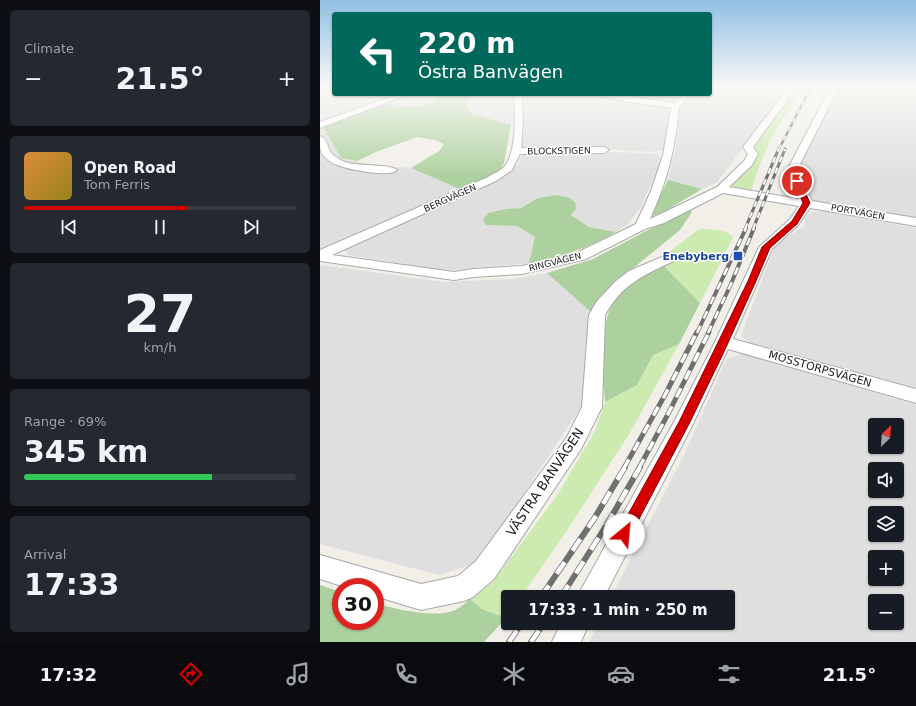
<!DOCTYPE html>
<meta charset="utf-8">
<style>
body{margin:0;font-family:"DejaVu Sans",sans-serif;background:#242831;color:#f1f3f6;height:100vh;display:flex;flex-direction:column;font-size:15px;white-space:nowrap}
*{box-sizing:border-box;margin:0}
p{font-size:13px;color:#9ea1a6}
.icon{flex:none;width:22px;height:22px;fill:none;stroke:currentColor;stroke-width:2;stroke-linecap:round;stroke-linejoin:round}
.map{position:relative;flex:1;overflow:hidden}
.details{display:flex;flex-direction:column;gap:10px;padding:10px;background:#0d0f14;width:320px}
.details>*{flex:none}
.banner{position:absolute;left:12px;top:12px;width:380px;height:84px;border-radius:4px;box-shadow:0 1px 3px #0004;background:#00695c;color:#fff;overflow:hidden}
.needle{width:26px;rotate:25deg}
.fabs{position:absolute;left:548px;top:418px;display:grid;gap:8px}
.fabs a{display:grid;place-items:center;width:36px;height:36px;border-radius:4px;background:#171b24;box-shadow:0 1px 3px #0004;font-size:20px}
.speed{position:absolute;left:12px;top:578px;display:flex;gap:8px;font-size:20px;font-weight:700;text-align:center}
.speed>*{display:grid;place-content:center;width:52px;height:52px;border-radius:50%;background:#171b24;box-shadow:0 1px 3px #0004;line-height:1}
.speed .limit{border:6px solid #d22;background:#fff;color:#111}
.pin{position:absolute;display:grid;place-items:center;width:34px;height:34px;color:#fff;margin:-17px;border:2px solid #fff;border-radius:50%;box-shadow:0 1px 4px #0007}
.me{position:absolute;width:44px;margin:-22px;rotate:28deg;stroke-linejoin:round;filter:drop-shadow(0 0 3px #0008)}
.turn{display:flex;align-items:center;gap:14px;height:84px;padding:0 20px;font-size:18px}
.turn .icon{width:52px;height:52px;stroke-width:2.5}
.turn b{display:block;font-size:28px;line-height:34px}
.big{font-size:30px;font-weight:700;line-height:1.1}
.details .tile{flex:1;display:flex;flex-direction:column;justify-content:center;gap:6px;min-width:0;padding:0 14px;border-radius:6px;background:#242831}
.details .dial{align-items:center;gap:0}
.dial b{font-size:52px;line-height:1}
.song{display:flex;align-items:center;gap:12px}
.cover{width:48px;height:48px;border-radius:6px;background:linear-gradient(135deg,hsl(30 70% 55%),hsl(50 70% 35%))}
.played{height:4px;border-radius:2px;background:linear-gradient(90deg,#d40000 60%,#363941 60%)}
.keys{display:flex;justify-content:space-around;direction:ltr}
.heat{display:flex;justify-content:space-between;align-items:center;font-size:22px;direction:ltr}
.charge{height:6px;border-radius:3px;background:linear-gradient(90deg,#34c759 69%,#363941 0)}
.trip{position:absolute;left:181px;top:590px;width:234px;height:40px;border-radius:4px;background:#171b24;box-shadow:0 1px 3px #0004;font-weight:700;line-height:40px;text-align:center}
.menu{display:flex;height:64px;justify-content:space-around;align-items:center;background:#090b0e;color:#9ea1a6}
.menu .icon{width:28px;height:28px}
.menu .current{color:#d40000}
.menu b{font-size:18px;color:#f1f3f6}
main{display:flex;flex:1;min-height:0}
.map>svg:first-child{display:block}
.residential{fill:#e0dfdf;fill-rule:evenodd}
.grass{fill:#cdebb0}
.forest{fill:#add19e}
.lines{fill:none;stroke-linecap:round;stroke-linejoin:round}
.street-casing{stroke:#a9a9a9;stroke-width:2}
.street{fill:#fff;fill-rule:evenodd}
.rail-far4-casing{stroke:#707070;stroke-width:2.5}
.rail-far3-casing{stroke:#707070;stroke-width:3}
.rail-far2-casing{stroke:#707070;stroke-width:4}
.rail-far1-casing{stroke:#707070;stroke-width:5}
.rail-casing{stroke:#707070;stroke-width:6}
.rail-far4{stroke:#fff;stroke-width:1.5;stroke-dasharray:5;stroke-linecap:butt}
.rail-far3{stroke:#fff;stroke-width:2;stroke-dasharray:6;stroke-linecap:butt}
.rail-far2{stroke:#fff;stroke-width:2.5;stroke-dasharray:8;stroke-linecap:butt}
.rail-far1{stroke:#fff;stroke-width:3.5;stroke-dasharray:10;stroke-linecap:butt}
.rail{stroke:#fff;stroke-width:4.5;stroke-dasharray:14;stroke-linecap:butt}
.route{fill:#d40000;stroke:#8a0000}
.transit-dot{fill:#1a4fb4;stroke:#fff;stroke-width:1.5}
.labels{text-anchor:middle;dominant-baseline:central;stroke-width:3;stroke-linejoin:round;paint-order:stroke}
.far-street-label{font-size:9px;fill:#222;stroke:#fff}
.transit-label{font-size:11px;font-weight:bold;fill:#164399;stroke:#fff;text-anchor:end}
.street-label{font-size:11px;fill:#222;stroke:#fff}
.near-street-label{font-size:13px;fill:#222;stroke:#fff}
</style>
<main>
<section class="details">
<div class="tile"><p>Climate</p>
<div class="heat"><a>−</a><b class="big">21.5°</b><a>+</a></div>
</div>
<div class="tile">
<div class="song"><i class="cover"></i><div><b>Open Road</b><p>Tom Ferris</p></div></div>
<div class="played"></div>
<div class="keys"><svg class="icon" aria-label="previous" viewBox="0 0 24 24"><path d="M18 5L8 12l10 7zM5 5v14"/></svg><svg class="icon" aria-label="pause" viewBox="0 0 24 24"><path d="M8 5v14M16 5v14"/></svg><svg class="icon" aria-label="next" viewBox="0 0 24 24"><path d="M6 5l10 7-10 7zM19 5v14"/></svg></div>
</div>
<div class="tile dial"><b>27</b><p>km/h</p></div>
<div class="tile"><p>Range · 69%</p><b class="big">345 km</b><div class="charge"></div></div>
<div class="tile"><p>Arrival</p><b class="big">17:33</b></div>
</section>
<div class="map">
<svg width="596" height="642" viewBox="0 0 596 642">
<rect width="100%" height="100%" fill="#f2efe9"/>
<!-- residential -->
<g class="residential">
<path d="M0 87H14V94H81L0 123Z"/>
<path d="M390 87H469L396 183 382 189 348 180 357 142 359 107 372 94H390Z"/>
<path d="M518 87H596V220L496 202 490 200 476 172Z"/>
<path d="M91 94H120L115 100 99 106 75 107 64 104Z"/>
<path d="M154 94H194L195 116 191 125 152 114 145 105 156 95Z"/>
<path d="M203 94H278L346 107 349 111 345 150 334 152 263 148 203 149 201 147 204 112Z"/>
<path d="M289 94H362L353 103 349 104Z"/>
<path d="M4 126V129L21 158 37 161 50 165 91 168 142 190 8 247 0 248V128Z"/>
<path d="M298 152 337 154 342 159 321 207 308 224 296 232 269 227 218 198 201 208 186 209 163 219 166 225 197 226 216 238 209 263 132 270 116 269 28 255 25 250 29 244 176 180 198 165 201 156 204 153Z"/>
<path d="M503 211 596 228V389L435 347 421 336 455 245 484 226 486 216 492 212Z"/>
<path d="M0 265 124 282 192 279 227 273 271 312 261 407 179 531 153 564 119 575 0 544Z"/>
<path d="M422 353 596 405V642H269L278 623H408V597H291L364 455 406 360ZM555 425H577V447H555ZM555 469H577V491H555ZM555 513H577V535H555ZM555 557H577V579H555ZM555 601H577V623H555Z"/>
</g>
<!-- grass -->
<g class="grass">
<path d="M473 93 477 96C472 106 465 115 459 125 446 146 438 168 431 191L415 188 411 184 412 177Z"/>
<path d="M382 229C393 230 407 228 413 238L380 303 344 266 333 264 378 230Z"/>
<path d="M359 344 311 431 246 532 201 597H188V615L186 618 162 609 150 599 172 583 238 494 275 431 285 402 317 385 333 355Z"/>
</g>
<!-- forest -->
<g class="forest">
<path d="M120 94H156L145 105 152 114 191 125 184 163 180 170 142 190 91 168 119 151 124 144 115 140 97 137 56 152 37 161 21 158 4 129V126L64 104 75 107 99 106 115 100Z"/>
<path d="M348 180 382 189 340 214 330 216Z"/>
<path d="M237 195 250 198 255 202 256 209 251 215 269 227 296 232C267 248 242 257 209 263L215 237 197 226 166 225 163 219 169 213 186 209 201 208 218 198Z"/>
<path d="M368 209 372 212 360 230 295 283 271 312 227 273 273 259Z"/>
<path d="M333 264 344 266 380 303 359 344 333 355 317 385 285 402C283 370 276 321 299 295 309 284 322 274 333 264Z"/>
<path d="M0 585 21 592V621H55V603C75 609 116 619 135 610 140 608 145 603 150 599L162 609 186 618 164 642H0Z"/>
</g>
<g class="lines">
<!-- street casing -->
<g class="street-casing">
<g id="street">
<path d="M469 87H477L433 147 438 154 432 165 409 187 479 199 467 170 511 87H519L477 170 492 201 596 218V226L490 208 478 225 452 249 413 339 596 389V403L408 349 373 424 284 597H257L355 420 395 342 439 247 470 219 479 206 403 193 344 223 325 229 266 259 202 274 153 277 134 280 0 261V250L168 177C173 174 180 171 184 167 197 153 195 113 194 94H202L203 121 201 148 284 147 289 150 284 153 200 154 192 170 176 181 12 255 134 272 153 269 202 266 256 253 316 224 331 191 343 155 351 108 304 101 282 96 281 94H294L353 103 364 94H373L359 107C355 150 348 179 330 219L397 187 424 161 428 154 423 147Z"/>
<path d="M78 94H89L0 128V122Z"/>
<path d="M0 136C7 138 7 146 10 151 14 157 22 161 28 163 39 166 72 164 77 170 70 178 27 169 17 165 11 163 6 159 2 154 0 150 0 142 0 136Z"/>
<path d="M351 253 356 254 358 257 356 260C324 275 303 283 285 315L282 407 261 449 174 579 153 597 144 601 101 610 55 596V587H25L0 579V555L101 584 138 576 156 561 247 437 262 407 269 315 277 301 296 281 309 271Z"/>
<path d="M241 623H269L261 642H232Z"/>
</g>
</g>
<!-- street -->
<use href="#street" class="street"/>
<!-- rail-far4 casing -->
<g class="rail-far4-casing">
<path id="rail-far4" d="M459 149 491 87"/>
</g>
<!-- rail-far3 casing -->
<g class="rail-far3-casing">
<g id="rail-far3">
<path d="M425 229 459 148"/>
<path d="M433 229 465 149"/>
</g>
</g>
<!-- rail-far2 casing -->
<g class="rail-far2-casing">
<g id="rail-far2">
<path d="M377 333 426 228"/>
<path d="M388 333 411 284 434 228"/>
</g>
</g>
<!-- rail-far1 casing -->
<g class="rail-far1-casing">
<g id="rail-far1">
<path d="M304 468 345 395 377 332"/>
<path d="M319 468 347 416 389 332"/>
</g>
</g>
<!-- rail casing -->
<g class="rail-casing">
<g id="rail">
<path d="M221 597 274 519 305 467"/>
<path d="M241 597 286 526 320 467"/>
<path d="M189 642 202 623"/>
<path d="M211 642 224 623"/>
</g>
</g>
<!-- rail-far4 -->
<use href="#rail-far4" class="rail-far4"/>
<!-- rail-far3 -->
<use href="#rail-far3" class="rail-far3"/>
<!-- rail-far2 -->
<use href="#rail-far2" class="rail-far2"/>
<!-- rail-far1 -->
<use href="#rail-far1" class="rail-far1"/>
<!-- rail -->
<use href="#rail" class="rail"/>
</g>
<!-- sky -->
<linearGradient id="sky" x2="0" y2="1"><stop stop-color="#8fc0e4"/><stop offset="0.49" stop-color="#f9f8f5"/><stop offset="1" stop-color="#f9f8f5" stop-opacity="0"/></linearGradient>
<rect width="596" height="177" fill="url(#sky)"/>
<!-- route -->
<path class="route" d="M475 180 480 181 490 203 477 224 450 248 436 281 402 356 369 424 309 538 304 540 300 538 298 534 300 529 359 422 428 281 442 247 472 221 483 203 474 181Z"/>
<!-- markers -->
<rect class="transit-dot" x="413" y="251" width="10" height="10" rx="2"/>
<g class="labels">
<!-- far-street labels -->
<g class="far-street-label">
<text transform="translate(239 151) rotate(-1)">BLOCKSTIGEN</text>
<text transform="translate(130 198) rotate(-24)">BERGVÄGEN</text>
<text transform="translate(538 212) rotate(10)">PORTVÄGEN</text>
<text transform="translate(235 262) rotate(-14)">RINGVÄGEN</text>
</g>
<!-- transit labels -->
<g class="transit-label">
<text x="409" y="256">Enebyberg</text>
</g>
<!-- street labels -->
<g class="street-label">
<text transform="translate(500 369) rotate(16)">MOSSTORPSVÄGEN</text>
</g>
<!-- near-street labels -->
<g class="near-street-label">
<text transform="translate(225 482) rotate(-56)">VÄSTRA BANVÄGEN</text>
</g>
</g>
</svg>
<div class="fabs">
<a><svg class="needle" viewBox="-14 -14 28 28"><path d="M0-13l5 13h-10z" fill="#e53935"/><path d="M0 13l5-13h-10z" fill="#9ea1a6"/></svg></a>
<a><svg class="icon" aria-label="sound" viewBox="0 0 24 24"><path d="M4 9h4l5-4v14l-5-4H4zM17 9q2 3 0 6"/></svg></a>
<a><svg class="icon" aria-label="layers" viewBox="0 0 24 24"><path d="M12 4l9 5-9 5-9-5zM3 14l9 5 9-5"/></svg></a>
<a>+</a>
<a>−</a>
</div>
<div class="speed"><div class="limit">30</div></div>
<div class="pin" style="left:477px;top:181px;background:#d93025"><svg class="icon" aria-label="arrive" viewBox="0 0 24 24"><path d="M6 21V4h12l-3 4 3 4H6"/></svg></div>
<svg class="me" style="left:304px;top:534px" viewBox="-20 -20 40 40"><circle r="19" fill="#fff"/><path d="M0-13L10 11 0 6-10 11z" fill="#d40000"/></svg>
<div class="trip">17:33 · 1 min · 250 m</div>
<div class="banner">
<div class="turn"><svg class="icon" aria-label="left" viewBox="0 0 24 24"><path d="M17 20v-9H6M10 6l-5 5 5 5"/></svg><div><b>220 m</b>Östra Banvägen</div></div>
</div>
</div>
</main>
<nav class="menu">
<b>17:32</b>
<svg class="icon current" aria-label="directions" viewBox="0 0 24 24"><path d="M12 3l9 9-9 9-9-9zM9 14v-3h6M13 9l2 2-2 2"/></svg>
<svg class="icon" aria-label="music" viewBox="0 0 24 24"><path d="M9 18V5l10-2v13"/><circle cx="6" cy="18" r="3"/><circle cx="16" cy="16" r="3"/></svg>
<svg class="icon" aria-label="phone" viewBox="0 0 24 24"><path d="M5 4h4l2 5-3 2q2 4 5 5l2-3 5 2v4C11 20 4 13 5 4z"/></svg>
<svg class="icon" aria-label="climate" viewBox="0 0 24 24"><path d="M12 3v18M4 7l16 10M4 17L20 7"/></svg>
<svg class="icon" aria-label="car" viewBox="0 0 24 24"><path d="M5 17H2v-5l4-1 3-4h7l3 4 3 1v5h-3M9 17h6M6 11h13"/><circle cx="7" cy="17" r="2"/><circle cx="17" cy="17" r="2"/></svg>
<svg class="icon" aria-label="filters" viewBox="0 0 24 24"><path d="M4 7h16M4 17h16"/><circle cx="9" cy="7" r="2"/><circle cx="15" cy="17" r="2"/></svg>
<b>21.5°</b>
</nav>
